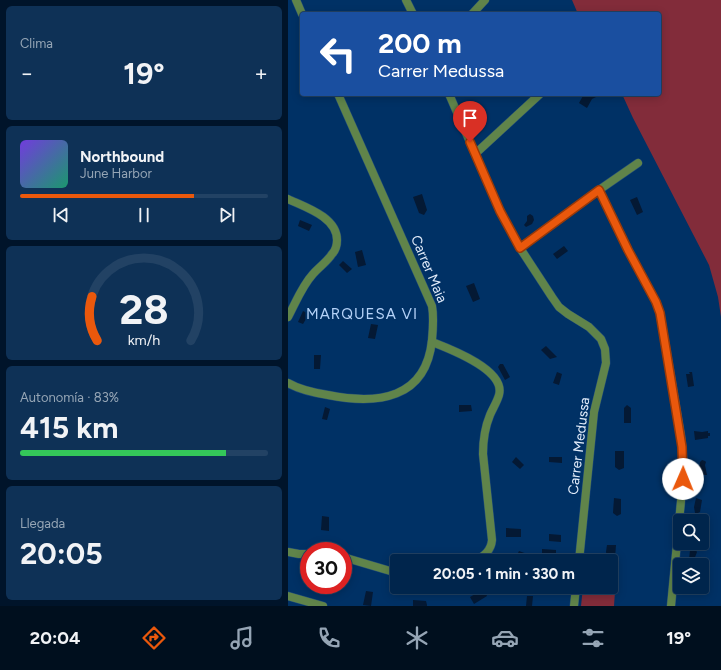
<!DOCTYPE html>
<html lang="es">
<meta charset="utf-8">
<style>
body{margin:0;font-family:Figtree,sans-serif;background:#0e3156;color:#f1f3f6;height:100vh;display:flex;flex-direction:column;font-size:15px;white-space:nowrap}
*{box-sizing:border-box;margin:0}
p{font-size:13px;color:#95a5b5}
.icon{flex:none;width:22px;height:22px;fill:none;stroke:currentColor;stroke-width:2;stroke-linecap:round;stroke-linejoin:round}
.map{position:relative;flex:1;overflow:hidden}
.side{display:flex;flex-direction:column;gap:6px;padding:6px;background:#00142a;width:288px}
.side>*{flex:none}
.hud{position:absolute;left:12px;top:12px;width:361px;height:84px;border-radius:4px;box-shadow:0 2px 10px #0003,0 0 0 1px #224264;background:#1a4fa0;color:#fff;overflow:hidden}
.buttons{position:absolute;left:385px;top:514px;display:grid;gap:8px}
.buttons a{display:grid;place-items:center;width:36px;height:36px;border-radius:4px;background:#00254c;box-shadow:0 2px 10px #0003,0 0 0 1px #224264;font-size:20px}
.speed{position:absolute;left:12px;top:542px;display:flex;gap:8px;font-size:20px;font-weight:700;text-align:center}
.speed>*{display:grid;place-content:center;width:52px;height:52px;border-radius:50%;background:#00254c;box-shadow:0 2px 10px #0003,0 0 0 1px #224264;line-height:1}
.speed .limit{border:6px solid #d22;background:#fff;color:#111}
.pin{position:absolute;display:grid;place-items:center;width:34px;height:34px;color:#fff;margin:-41px -17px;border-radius:50% 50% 50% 0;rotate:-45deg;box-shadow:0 0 4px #0007}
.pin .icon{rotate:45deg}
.me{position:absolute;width:44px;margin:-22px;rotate:1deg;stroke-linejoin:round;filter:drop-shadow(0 0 3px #0008)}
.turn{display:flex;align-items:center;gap:14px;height:84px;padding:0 12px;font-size:18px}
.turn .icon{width:52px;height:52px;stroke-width:2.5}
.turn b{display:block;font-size:28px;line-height:34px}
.big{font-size:30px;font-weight:700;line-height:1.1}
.side .tile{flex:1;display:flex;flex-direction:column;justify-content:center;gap:6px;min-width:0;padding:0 14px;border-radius:6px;background:#0e3156}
.side .dial{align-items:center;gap:0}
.dial svg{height:104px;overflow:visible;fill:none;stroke:#224264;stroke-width:7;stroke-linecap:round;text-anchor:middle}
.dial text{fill:#f1f3f6;stroke:none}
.song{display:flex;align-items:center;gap:12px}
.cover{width:48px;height:48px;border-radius:6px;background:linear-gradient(135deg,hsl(260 70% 55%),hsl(160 70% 35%))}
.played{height:4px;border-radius:2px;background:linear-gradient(90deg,#ea580c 70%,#224264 70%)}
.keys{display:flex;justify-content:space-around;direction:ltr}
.heat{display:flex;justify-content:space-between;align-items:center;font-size:22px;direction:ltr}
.charge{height:6px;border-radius:3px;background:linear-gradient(90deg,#34c759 83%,#224264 0)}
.trip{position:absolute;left:102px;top:554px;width:228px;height:40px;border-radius:4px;background:#00254c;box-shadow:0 2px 10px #0003,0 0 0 1px #224264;font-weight:700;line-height:40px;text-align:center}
.tabs{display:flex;height:64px;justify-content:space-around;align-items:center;background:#000f1e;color:#95a5b5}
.tabs .icon{width:28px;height:28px}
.tabs .selected{color:#ea580c}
.tabs b{font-size:18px;color:#f1f3f6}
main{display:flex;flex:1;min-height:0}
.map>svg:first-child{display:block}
.green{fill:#822c3a}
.water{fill:#041934}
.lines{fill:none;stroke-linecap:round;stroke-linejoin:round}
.minor-casing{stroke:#204b7a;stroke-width:9}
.minor{stroke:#60844a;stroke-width:8}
.route-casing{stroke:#983908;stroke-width:10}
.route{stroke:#ea580c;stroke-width:7}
.labels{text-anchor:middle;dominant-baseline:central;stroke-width:4;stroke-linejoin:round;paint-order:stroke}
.street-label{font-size:14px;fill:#e3edfb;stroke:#003165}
.neighbourhood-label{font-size:15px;letter-spacing:1px;fill:#b4d2f8;stroke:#003165}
</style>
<main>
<section class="side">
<div class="tile"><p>Clima</p>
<div class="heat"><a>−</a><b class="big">19°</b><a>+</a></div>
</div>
<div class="tile">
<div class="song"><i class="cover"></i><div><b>Northbound</b><p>June Harbor</p></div></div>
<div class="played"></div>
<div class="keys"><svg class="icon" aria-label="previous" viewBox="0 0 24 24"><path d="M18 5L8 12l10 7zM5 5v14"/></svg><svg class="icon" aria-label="pause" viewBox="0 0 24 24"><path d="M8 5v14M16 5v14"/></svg><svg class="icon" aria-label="next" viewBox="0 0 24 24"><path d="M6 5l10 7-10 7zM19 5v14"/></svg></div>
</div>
<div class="tile dial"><svg viewBox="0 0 100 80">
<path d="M14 69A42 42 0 1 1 86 69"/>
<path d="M14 69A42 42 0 0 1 10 35" stroke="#ea580c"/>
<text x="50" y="56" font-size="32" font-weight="700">28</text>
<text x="50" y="72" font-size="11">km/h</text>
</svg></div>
<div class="tile"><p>Autonomía · 83%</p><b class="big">415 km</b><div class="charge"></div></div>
<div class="tile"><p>Llegada</p><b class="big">20:05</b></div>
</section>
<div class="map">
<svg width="433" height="606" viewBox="0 0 433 606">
<rect width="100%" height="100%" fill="#003165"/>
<!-- green -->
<g class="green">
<path d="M284 0H433V317L430 297 421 265 345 118 334 94H371V14H290Z"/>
<path d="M323 576 328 577 326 606H293L295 587H323Z"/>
</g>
<!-- water -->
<g class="water">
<path d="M296 94H309L310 96 304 99 299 108 291 103Z"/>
<path d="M134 194 139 210 136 215 131 213 125 197Z"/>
<path d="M349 197 355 212 349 215 342 200Z"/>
<path d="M242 214 245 216 246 220 244 224 238 227 236 225 239 221V216Z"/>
<path d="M12 220 24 225 21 231 10 226Z"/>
<path d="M276 246 280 251 269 259 265 254Z"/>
<path d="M74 250 78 265 70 267 67 252Z"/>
<path d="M55 261 64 269 59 273 51 265Z"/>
<path d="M186 283 192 299 185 302 178 286Z"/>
<path d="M15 311 21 314 15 324 10 322Z"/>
<path d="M83 324 90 325 87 339 80 338Z"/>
<path d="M258 346 269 357 262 359 253 350Z"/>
<path d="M26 355H33L32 369H26Z"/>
<path d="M212 364H215L222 377 217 380 210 367Z"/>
<path d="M269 372 274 374 271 385 265 383Z"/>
<path d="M401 372H404L406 386 400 387 398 374H402Z"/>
<path d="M171 405H183L184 411 171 412Z"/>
<path d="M339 405 343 408V423H336V408Z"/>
<path d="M37 407 42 409 39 420 34 419Z"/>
<path d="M406 431 414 432 420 431V433H422V436H420V438L407 440Z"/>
<path d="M327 451H336V468L331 470 327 467Z"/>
<path d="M228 457 236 465 232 469 224 462Z"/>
<path d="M261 457H274V463L261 462Z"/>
<path d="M414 460 417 461 418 462 417 465 419 475H414L411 469 412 462Z"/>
<path d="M326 498 333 499V514L329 516 325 513Z"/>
<path d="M408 498 414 500 412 512 408 514 407 513 406 507Z"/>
<path d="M34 516 41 517V531L33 530Z"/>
<path d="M218 528 233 529V537H218Z"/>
<path d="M261 534 273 535V542L261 541Z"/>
<path d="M319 545H328L327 558 320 560 318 552Z"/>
<path d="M404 547 406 548 409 552 406 560H401L402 550Z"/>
<path d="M254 549 268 550V556L254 555Z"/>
<path d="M231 551 242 555 240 561 228 557Z"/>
<path d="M196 589 199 596 186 604 182 597Z"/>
<path d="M78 591 85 592 83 606 75 605Z"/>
<path d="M239 596H245L244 606H238Z"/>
<path d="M125 600 138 601 139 605V606H125Z"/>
</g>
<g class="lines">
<!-- minor casing -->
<g class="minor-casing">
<g id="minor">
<path d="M8 0 14 14"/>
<path d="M118 0 125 14"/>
<path d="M184 14 197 0"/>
<path d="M161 94 212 211 232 248 264 297 271 307 280 314 301 327 313 339 317 349 318 363 306 412 291 561"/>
<path d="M187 154 252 94"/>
<path d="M311 190 350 163"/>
<path d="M0 199C17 207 49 217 49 240 49 245 48 250 44 254 39 262 31 267 25 274 14 286 8 302 0 317"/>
<path d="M232 248 311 190 340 250 368 302 372 313 393 436 395 458 393 501 383 606"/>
<path d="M144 342C162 349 218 370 211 395 209 402 205 408 202 415 197 427 195 440 195 454L204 540C203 551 196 556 187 561"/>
<path d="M0 383C12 390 27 393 40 395 90 405 138 399 144 340 145 329 146 317 144 306L50 94"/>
<path d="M0 552 11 554H21"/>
<path d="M55 557 109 573"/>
<path d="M0 596 35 606"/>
<path d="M286 606 288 587"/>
</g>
</g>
<!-- minor -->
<use href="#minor" class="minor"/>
</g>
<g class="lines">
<!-- route casing -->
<g class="route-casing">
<path id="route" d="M182 142 212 211 232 248 311 190 340 250 368 302 372 313 394 447 395 479"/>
</g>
<!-- route -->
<use href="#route" class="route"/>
</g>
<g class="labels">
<!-- street labels -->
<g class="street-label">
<text transform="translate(141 269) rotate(67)">Carrer Maia</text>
<text transform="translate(291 446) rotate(-83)">Carrer Medussa</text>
</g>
<!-- neighbourhood labels -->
<g class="neighbourhood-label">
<text x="74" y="314">MARQUESA VI</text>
</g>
</g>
</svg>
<div class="buttons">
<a><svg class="icon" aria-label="search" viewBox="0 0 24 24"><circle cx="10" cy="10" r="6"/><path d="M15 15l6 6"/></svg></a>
<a><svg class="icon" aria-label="layers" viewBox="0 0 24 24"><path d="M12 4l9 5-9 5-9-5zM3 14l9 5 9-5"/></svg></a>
</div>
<div class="speed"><div class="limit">30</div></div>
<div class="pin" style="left:182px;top:142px;background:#d93025"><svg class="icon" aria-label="arrive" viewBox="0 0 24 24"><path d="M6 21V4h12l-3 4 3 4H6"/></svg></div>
<svg class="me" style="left:395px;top:479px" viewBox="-20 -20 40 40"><circle r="19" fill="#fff"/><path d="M0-13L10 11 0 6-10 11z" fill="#ea580c"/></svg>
<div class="trip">20:05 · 1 min · 330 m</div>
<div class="hud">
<div class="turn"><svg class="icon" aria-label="left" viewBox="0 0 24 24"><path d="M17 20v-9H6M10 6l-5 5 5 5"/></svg><div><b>200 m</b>Carrer Medussa</div></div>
</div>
</div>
</main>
<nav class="tabs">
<b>20:04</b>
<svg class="icon selected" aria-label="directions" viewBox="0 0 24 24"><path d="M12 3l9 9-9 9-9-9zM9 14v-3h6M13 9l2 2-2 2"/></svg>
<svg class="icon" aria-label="music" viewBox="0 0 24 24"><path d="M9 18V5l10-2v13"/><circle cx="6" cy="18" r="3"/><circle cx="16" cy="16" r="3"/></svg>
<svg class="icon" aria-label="phone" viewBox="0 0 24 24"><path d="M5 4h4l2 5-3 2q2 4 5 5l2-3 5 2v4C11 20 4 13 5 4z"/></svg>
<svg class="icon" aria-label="climate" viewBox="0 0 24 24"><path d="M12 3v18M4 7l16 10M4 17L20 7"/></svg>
<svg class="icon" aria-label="car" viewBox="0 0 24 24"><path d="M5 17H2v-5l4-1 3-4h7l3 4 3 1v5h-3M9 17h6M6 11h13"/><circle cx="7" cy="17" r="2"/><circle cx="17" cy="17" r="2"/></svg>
<svg class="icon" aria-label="filters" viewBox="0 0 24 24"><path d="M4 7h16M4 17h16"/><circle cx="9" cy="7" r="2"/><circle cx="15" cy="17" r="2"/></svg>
<b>19°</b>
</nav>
